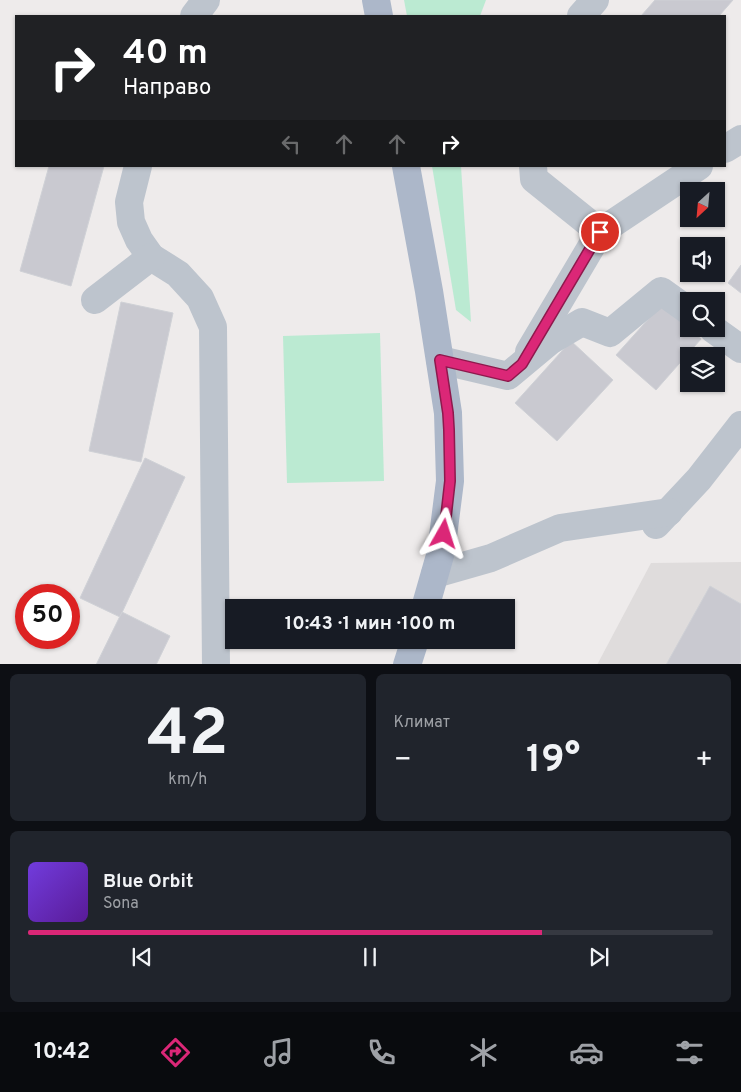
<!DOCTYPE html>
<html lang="ru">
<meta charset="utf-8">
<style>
body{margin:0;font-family:Overpass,sans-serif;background:#20242c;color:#f1f3f6;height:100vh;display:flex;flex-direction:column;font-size:19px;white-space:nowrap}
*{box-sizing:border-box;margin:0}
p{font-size:16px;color:#9ea1a6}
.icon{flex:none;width:28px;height:28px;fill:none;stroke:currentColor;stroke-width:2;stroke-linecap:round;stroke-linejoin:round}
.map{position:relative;height:664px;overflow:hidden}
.panel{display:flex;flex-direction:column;gap:10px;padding:10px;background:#0d0f14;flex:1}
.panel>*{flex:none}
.hud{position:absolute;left:15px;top:15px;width:711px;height:152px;border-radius:0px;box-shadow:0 1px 4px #0004;background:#202124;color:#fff;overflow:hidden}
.needle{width:32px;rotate:206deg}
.buttons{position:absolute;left:680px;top:182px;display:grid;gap:10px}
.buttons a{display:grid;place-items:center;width:45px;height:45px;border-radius:0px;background:#171b24;box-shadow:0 1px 4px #0004;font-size:25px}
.speed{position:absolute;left:15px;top:584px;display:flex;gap:10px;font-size:25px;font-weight:700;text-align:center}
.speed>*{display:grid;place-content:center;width:65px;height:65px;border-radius:50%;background:#171b24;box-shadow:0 1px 4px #0004;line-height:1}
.speed .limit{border:8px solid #d22;background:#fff;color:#111}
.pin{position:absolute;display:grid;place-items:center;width:42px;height:42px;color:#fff;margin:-21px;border:2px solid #fff;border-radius:50%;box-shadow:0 1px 5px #0007}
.me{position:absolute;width:55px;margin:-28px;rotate:6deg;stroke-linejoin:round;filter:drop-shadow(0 0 4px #0008)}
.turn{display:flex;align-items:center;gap:18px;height:105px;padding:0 25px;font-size:22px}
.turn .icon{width:65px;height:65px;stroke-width:2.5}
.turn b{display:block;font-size:35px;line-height:42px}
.lanes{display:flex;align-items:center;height:48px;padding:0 25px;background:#0003;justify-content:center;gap:25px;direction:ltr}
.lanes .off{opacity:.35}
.big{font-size:38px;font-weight:700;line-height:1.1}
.panel .tile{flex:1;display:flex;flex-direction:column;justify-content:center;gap:8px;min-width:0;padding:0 18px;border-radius:8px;background:#20242c}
.panel .dial{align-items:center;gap:0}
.dial b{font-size:65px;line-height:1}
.song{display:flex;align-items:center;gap:15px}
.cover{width:60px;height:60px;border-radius:8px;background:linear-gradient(135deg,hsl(260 70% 55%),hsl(270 70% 35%))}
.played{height:5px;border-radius:2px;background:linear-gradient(90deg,#db2777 75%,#363941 75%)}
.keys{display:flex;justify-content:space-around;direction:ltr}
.heat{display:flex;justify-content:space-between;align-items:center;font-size:28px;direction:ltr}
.panel .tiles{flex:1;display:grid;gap:10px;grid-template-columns:1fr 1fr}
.tile:last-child{grid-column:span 2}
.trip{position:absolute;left:225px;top:599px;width:290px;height:50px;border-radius:0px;background:#171b24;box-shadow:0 1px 4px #0004;font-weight:700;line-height:50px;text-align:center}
.tab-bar{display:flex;height:80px;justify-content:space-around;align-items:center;background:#090b0e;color:#9ea1a6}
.tab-bar .icon{width:35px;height:35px}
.tab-bar .selected{color:#db2777}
.tab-bar b{font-size:22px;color:#f1f3f6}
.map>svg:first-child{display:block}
.education{fill:#dfdcdc}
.green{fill:#bbead2}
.building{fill:#c9c9d0;stroke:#cfd1d6}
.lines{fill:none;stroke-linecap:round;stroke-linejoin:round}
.minor{stroke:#bdc4cd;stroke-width:28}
.major{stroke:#acb7c9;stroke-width:28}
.route-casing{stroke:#8e194d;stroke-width:12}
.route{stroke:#db2777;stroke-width:9}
</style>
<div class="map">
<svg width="741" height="665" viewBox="0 0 741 665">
<rect width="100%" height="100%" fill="#eeebeb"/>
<!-- education -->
<path class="education" d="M741 562V664L597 665 651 563Z"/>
<!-- green -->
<g class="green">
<path d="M404 0H486L480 16H407Z"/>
<path d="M432 166H461L471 322 456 310Z"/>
<path d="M380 333 384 481 287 483 283 336Z"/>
</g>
<!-- building -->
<g class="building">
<path d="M655 0H733L719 16H641Z"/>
<path d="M49 166H104L71 286 20 271Z"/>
<path d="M741 265V293L728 283Z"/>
<path d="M121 302 173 313 141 462 89 451Z"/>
<path d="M662 304 701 339 656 390 616 355Z"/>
<path d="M571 341 613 380 557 441 515 403Z"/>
<path d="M145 458 185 477 120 617 80 598Z"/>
<path d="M710 586 741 604V661L739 665H666Z"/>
<path d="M122 612 170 636 156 665H96Z"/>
</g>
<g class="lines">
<!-- minor -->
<g class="minor">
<path d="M194 16 206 0"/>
<path d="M581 16 595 0"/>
<path d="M725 149 741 139"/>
<path d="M138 166 129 202 131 222 139 240 151 257 178 274 200 298 213 327 216 665"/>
<path d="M600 232 699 166"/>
<path d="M95 300 151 257"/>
<path d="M713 329 741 349"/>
<path d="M529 352 600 232 534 179 533 166"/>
<path d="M440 360 508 376 550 341 582 322 610 333 661 291 689 311"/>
<path d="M656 525 699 479 741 425"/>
<path d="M435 574 491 558 560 528 669 512"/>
</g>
<!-- major -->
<g class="major">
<path d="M376 0 379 16"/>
<path d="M406 166 429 291 448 413 450 481 441 552 425 608"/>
<path d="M407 665 415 640"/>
</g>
</g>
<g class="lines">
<!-- route casing -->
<g class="route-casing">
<path id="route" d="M444 534 450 481 449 430 448 413 440 360 508 376 522 364 600 232"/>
</g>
<!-- route -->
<use href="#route" class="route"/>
</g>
</svg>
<div class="buttons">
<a><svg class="needle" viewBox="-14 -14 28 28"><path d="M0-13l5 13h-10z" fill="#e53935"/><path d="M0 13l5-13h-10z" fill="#9ea1a6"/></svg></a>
<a><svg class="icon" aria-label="sound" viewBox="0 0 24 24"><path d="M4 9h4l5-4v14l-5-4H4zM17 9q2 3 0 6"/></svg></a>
<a><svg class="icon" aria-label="search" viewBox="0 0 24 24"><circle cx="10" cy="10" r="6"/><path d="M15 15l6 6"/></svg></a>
<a><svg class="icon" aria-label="layers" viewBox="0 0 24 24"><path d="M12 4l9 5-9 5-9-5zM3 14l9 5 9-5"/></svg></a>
</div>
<div class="speed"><div class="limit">50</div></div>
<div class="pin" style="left:600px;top:232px;background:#d93025"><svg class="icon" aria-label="arrive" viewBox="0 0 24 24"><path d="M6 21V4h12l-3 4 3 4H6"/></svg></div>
<svg class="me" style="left:444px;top:534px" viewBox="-20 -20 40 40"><path d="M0-17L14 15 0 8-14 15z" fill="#db2777" stroke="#fff" stroke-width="4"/></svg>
<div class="trip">10:43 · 1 мин · 100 m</div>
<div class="hud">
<div class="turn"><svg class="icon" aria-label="right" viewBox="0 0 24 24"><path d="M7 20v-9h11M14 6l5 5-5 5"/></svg><div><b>40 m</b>Направо</div></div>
<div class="lanes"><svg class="icon off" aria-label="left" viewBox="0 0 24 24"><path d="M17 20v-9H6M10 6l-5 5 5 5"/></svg><svg class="icon off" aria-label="ahead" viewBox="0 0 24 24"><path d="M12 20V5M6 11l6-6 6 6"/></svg><svg class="icon off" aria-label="ahead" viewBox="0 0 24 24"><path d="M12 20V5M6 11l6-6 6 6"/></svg><svg class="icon" aria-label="right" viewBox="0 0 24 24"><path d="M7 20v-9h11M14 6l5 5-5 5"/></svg></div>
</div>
</div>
<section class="panel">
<div class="tiles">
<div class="tile dial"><b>42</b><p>km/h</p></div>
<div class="tile"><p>Климат</p>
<div class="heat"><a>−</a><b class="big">19°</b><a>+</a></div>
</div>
<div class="tile">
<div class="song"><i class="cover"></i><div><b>Blue Orbit</b><p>Sona</p></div></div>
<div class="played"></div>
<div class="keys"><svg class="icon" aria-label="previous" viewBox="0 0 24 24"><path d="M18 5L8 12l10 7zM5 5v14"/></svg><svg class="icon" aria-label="pause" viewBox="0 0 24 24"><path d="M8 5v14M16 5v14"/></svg><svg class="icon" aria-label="next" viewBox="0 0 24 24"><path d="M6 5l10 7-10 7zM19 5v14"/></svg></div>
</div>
</div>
</section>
<nav class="tab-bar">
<b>10:42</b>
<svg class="icon selected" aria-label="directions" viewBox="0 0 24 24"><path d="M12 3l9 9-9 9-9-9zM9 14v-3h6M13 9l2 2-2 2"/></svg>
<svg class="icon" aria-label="music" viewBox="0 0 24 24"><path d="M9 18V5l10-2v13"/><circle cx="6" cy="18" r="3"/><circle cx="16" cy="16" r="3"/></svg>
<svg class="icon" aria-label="phone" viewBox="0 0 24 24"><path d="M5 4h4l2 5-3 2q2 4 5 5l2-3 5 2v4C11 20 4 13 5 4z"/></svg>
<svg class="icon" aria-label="climate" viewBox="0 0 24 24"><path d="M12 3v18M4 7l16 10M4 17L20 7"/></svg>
<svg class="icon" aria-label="car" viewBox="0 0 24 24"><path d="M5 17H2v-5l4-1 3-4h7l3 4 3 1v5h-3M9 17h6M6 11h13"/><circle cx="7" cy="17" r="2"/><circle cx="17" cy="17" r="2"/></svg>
<svg class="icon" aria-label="filters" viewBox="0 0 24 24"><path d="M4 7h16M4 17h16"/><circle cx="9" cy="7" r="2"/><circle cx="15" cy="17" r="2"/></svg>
</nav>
